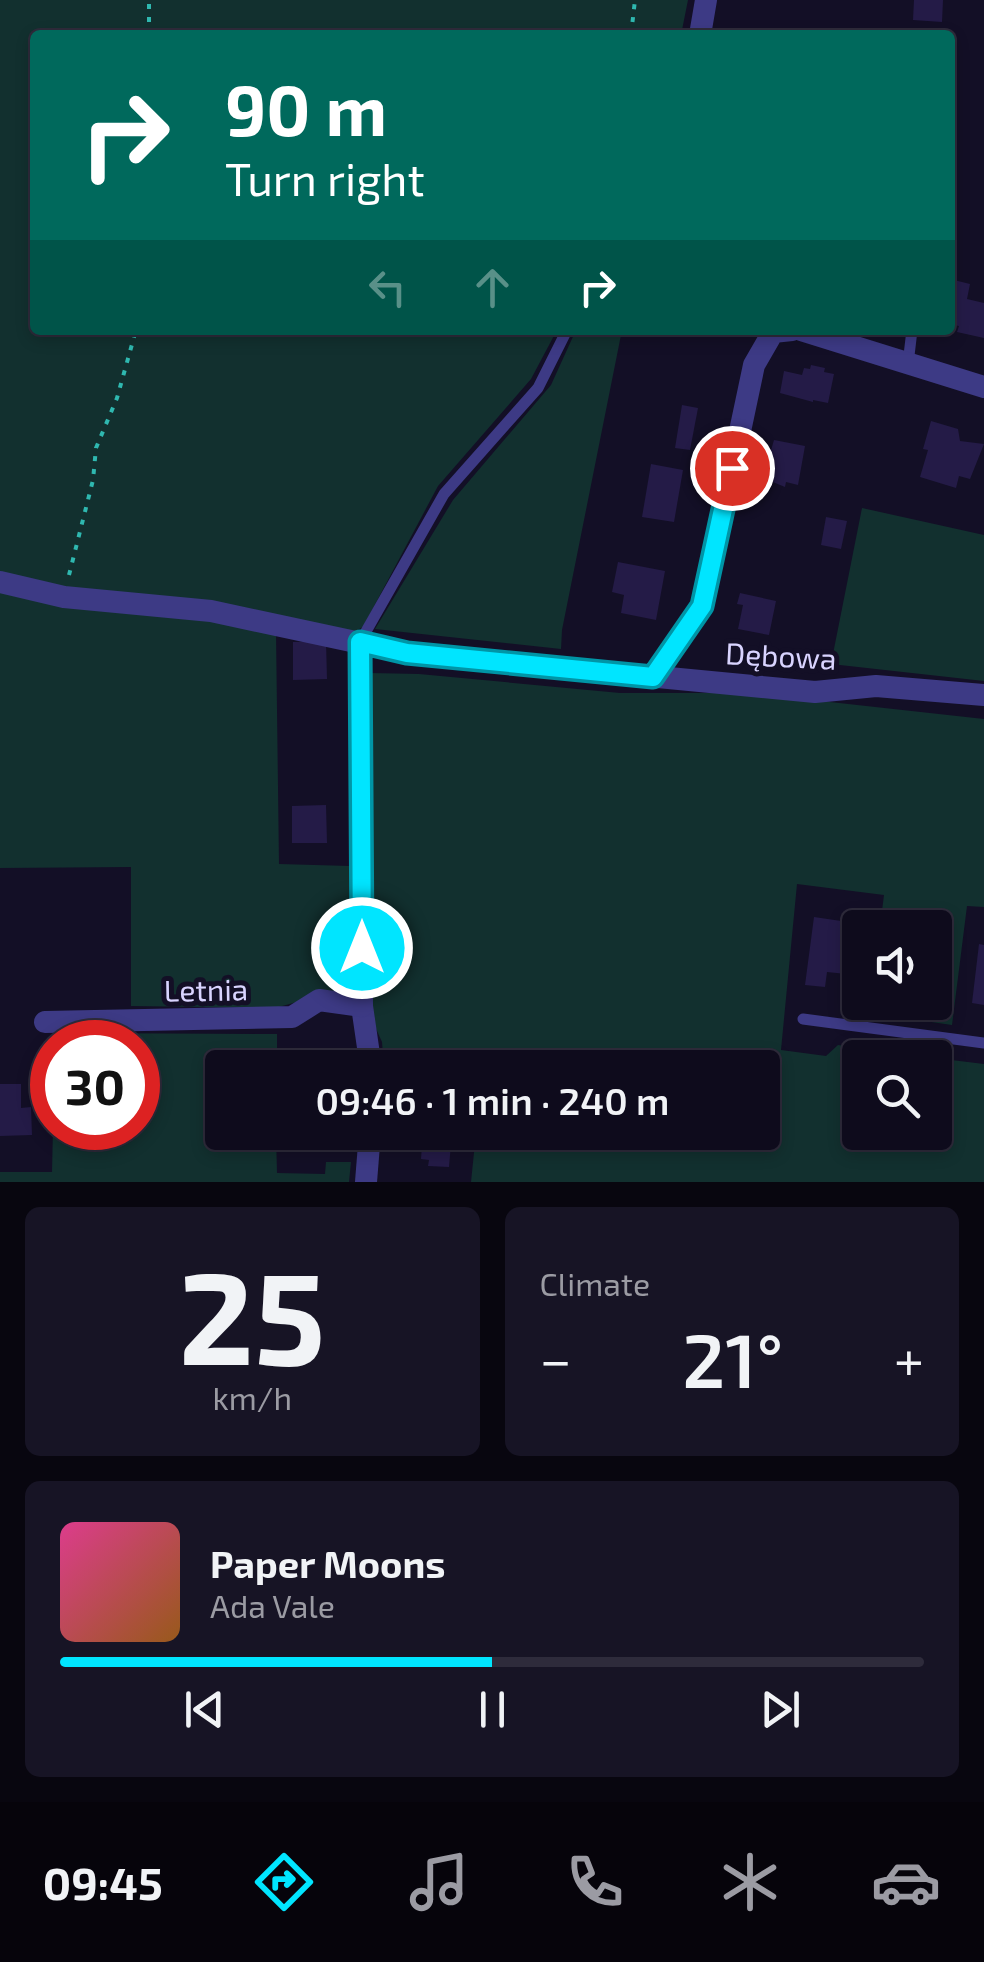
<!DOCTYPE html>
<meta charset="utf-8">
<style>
body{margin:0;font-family:"Exo 2",sans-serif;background:#171425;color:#f1f3f6;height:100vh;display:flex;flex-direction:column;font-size:38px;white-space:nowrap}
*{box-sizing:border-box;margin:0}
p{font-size:32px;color:#9b9ba3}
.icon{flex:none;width:55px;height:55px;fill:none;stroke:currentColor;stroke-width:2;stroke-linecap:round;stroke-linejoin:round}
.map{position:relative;height:1182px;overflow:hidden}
.sheet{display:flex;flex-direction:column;gap:25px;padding:25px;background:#08060f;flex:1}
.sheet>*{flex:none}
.hud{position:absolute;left:30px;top:30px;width:925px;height:305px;border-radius:10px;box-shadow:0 5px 15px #0003,0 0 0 2px #2e2b3b;background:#00695c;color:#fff;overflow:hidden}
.fabs{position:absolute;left:842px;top:910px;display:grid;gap:20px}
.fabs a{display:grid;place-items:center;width:110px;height:110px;border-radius:10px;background:#0e0b1c;box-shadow:0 5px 15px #0003,0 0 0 2px #2e2b3b;font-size:50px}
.speed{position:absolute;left:30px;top:1020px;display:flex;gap:20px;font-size:50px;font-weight:700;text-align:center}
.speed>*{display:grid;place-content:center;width:130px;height:130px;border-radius:50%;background:#0e0b1c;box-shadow:0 5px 15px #0003,0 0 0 2px #2e2b3b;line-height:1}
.speed .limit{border:15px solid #d22;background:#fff;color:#111}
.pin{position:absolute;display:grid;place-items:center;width:85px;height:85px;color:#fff;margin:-42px;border:5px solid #fff;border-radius:50%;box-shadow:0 2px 10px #0007}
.me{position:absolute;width:110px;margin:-55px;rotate:0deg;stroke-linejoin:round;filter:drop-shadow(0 0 8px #0008)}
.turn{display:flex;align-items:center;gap:35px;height:210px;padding:0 30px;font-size:45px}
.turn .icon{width:130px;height:130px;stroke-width:2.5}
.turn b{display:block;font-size:70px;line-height:85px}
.lanes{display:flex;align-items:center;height:95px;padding:0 30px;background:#0003;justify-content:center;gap:50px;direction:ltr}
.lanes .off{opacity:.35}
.big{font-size:75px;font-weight:600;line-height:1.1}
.sheet .tile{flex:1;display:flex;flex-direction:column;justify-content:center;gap:15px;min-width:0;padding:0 35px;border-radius:15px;background:#171425}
.sheet .dial{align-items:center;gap:0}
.dial b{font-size:130px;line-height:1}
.song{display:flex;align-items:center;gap:30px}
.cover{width:120px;height:120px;border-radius:15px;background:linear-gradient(135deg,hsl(330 70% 55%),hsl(30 70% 35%))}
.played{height:10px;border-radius:5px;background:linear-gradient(90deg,#00e5ff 50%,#2e2b3b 50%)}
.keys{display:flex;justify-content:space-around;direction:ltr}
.heat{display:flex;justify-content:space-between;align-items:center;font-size:55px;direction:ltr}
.sheet .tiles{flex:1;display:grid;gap:25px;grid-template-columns:1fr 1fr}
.tile:last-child{grid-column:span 2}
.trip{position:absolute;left:205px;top:1050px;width:575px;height:100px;border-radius:10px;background:#0e0b1c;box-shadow:0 5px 15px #0003,0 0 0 2px #2e2b3b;font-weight:600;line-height:100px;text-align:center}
.tab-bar{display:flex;height:160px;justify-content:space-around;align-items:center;background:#06040b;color:#9b9ba3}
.tab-bar .icon{width:70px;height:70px}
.tab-bar .on{color:#00e5ff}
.tab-bar b{font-size:45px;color:#f1f3f6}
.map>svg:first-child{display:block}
.green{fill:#12302f}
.building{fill:#241b47}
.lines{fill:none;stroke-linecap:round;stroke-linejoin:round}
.path{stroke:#2fb8b0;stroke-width:4;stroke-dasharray:5 8;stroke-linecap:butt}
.service{stroke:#3d3a85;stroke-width:11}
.minor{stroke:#3d3a85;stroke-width:22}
.route-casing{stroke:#0095a6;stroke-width:25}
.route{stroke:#00e5ff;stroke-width:18}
.labels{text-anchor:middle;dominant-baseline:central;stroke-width:10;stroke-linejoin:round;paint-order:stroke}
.street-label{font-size:30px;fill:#d9d4ff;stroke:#130f26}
</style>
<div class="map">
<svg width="984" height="1182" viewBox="0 0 984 1182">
<rect width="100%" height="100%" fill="#130f26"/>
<!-- green -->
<g class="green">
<path d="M0 0H688L681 35H35V330H557L531 379 438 486 363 627 354 632H276L279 864 350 866 348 988 275 1008 131 1006V867L0 868Z"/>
<path d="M576 330H622L562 630 561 649 375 629 453 500 551 385Z"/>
<path d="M862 508 984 535V681L831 664Z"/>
<path d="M370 673 419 674 620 693H748L984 719V907L967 906 952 1025 869 1013 870 1003 935 1002V928L880 927 884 895 797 884 781 1050 826 1056 838 1045 935 1058H860V1132H935V1058L984 1064V1182H471L476 1133 762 1132V1068L384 1067 382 1042 369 1013Z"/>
<path d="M72 1033 277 1034V1067L222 1068V1132L276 1133 277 1173 325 1174 326 1162H351L349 1182H0V1172H52L53 1128H138V1042H62Z"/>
</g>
<!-- building -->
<g class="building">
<path d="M914 0H943L942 22 913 20Z"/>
<path d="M950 279 970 284 967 299 984 303V338L957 332 959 326 950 324Z"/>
<path d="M811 365 825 368 824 372 834 374 828 403 813 400V402L780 393 784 371 802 375 804 368 810 369Z"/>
<path d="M682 405 698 408 690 450 675 448Z"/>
<path d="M931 421 958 429 960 441 984 444 970 479 959 476 956 488 920 477 928 450 923 449Z"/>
<path d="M774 440 805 446 798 485 786 482 785 487 763 478Z"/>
<path d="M651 464 683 470 674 522 642 517Z"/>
<path d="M826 517 847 521 841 549 821 545Z"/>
<path d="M618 562 665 571 656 620 621 613 624 595 612 592Z"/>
<path d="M740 593 776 601 769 635 738 629 743 605 737 604Z"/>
<path d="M326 641 327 679 293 680V642Z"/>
<path d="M326 805 327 843H292V806Z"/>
<path d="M814 917 848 922 846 937 860 939 856 975 827 972 825 987 805 985Z"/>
<path d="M979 944 984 945V1005L972 1003Z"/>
<rect x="292" y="1054" width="34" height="14"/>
<path d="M0 1084H21V1108L31 1107 32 1135 0 1136Z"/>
<path d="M423 1132H452L449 1167 428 1166 429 1160 421 1159Z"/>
</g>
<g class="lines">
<!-- path -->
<g class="path">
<path d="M149 35V0"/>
<path d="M631 35 635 0"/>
<path d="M69 575 93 480 96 448 117 398 136 330"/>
</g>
<!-- service -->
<g class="service">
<path d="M908 364 912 330"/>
<path d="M360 642 444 494 538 388 567 330"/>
<path d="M803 1019 984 1043"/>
</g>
<!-- minor -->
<g class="minor">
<path d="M700 35 706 0"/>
<path d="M801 330 984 387"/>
<path d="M0 582 64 597 211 611 407 653 815 692 876 686 984 695"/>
<path d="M360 642 362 1006 371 1068"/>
<path d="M653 677 703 606 754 365 773 332 792 330"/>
<path d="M45 1022 292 1017 319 1000 362 1006"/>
<path d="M366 1182 370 1132"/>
</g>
</g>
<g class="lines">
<!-- route casing -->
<g class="route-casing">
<path id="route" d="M362 948 360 642 407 653 653 677 702 606 732 468"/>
</g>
<!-- route -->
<use href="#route" class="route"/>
</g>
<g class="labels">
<!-- street labels -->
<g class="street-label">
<text transform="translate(781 655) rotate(3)">Dębowa</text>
<text transform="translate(206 989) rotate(-1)">Letnia</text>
</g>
</g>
</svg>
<div class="fabs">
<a><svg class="icon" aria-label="sound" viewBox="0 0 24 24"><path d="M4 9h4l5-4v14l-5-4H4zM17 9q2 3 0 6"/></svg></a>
<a><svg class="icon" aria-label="search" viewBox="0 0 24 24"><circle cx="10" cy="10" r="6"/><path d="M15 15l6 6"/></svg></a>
</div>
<div class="speed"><div class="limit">30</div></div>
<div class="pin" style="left:732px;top:468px;background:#d93025"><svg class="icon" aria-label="arrive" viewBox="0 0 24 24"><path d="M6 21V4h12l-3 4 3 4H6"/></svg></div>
<svg class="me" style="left:362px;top:948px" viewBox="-20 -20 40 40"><circle r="17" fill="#00e5ff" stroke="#fff" stroke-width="3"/><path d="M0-11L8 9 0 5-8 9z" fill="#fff"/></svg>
<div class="trip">09:46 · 1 min · 240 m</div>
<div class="hud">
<div class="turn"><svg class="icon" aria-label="right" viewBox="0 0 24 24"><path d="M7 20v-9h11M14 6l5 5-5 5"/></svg><div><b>90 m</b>Turn right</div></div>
<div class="lanes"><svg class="icon off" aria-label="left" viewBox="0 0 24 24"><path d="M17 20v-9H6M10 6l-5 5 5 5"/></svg><svg class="icon off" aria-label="ahead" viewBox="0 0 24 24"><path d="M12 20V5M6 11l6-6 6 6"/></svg><svg class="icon" aria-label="right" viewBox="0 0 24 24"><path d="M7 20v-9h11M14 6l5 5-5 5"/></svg></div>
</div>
</div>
<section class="sheet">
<div class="tiles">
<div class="tile dial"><b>25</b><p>km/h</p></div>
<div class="tile"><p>Climate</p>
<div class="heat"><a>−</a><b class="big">21°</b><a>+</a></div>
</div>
<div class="tile">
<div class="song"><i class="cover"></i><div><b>Paper Moons</b><p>Ada Vale</p></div></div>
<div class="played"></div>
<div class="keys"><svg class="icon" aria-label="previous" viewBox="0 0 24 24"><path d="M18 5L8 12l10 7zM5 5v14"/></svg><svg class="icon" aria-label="pause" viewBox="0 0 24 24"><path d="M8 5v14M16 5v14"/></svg><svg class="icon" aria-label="next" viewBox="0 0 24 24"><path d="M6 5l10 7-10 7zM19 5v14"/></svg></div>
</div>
</div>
</section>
<nav class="tab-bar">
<b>09:45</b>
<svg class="icon on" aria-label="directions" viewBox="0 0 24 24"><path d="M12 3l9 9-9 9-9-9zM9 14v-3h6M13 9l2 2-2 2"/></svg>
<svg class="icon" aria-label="music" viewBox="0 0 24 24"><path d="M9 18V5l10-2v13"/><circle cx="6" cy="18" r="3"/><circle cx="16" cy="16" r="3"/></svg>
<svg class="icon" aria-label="phone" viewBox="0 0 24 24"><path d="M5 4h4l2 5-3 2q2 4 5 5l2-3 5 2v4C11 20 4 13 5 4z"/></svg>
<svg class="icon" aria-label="climate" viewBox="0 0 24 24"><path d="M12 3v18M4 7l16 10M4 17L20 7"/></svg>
<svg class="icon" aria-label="car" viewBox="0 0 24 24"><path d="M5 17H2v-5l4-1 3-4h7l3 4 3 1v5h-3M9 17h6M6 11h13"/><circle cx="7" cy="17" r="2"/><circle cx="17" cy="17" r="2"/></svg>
</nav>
